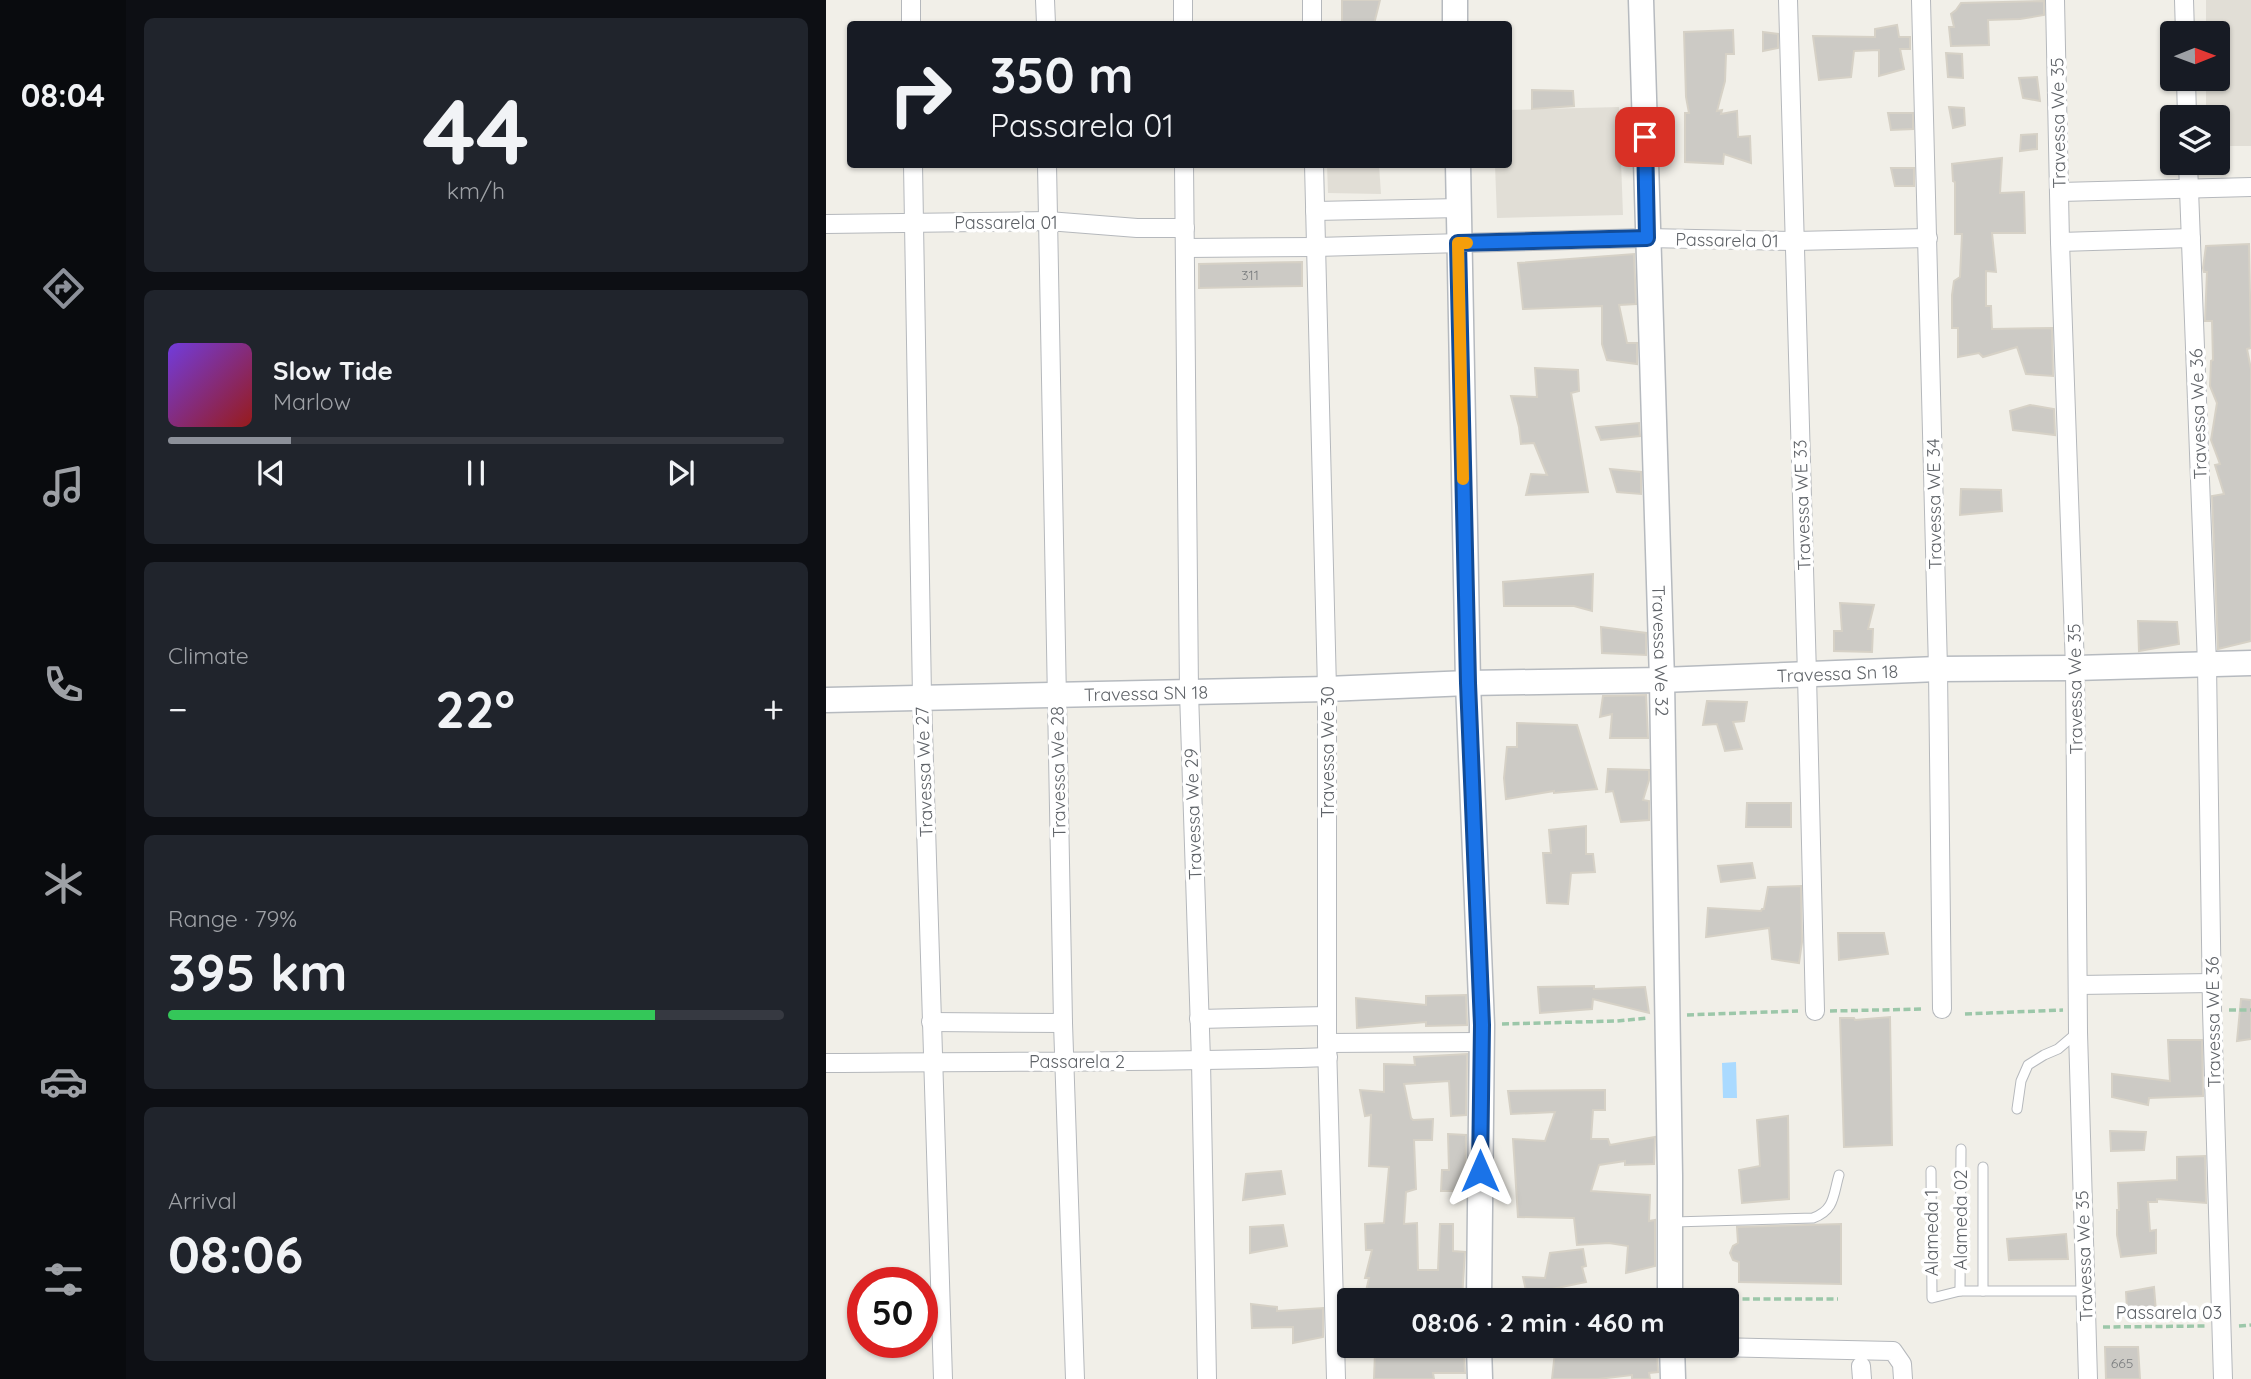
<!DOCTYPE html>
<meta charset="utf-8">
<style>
body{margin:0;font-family:Quicksand,sans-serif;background:#20242c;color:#f1f3f6;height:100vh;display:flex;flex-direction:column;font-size:26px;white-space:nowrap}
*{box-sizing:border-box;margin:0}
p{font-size:23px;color:#9ea1a6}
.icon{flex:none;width:38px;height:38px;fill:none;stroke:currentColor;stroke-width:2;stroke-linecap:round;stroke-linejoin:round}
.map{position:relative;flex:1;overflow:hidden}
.panel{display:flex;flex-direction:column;gap:18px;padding:18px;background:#0d0f14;width:700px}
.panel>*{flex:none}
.guide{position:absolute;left:21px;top:21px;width:665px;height:147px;border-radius:7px;box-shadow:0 2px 5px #0004;background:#171b24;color:#f1f3f6;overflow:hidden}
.needle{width:46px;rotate:89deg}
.tools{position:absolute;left:1334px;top:21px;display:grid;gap:14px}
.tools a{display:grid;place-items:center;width:70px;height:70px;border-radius:7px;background:#171b24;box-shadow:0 2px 5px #0004;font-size:35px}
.speed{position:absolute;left:21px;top:1267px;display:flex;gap:14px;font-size:35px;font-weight:700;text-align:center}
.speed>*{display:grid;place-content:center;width:91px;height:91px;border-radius:50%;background:#171b24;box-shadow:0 2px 5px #0004;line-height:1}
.speed .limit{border:10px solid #d22;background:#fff;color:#111}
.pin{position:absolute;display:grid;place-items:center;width:60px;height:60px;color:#fff;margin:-30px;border-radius:14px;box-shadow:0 4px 10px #0006}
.me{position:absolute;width:77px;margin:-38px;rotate:0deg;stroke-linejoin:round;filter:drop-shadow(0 0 5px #0008)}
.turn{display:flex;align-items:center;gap:24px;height:147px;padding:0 28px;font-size:32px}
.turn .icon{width:91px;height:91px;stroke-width:2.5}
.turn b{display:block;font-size:49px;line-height:60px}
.big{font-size:52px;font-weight:700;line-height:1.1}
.panel .card{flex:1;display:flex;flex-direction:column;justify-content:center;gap:10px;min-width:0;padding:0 24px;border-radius:10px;background:#20242c}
.panel .dial{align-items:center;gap:0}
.dial b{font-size:91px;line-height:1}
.song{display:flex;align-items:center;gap:21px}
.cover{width:84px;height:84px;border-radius:10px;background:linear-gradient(135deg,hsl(260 70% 55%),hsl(0 70% 35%))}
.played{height:7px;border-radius:4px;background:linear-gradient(90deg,#8c9099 20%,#363941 20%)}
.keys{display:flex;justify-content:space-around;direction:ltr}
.heat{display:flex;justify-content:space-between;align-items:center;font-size:38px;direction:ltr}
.charge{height:10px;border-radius:5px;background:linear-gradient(90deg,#34c759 79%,#363941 0)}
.trip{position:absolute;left:511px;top:1288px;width:402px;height:70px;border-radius:7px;background:#171b24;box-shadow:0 2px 5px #0004;font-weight:700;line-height:70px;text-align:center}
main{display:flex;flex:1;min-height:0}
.tab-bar{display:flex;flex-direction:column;width:126px;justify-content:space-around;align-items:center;background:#090b0e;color:#9ea1a6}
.tab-bar .icon{width:49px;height:49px}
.tab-bar .selected{color:#8c9099}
.tab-bar b{font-size:32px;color:#f1f3f6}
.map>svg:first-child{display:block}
.education{fill:#e1ded6}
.water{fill:#aadaff}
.building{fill:#cccac5;stroke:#d6d1c6;stroke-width:2}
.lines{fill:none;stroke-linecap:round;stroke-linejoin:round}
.lane-casing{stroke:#b5b8bc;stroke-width:11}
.street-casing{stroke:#b5b8bc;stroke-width:20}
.secondary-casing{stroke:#b6babf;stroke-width:27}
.path{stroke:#9cc7a9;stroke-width:3.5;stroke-dasharray:7 3.5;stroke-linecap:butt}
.lane{stroke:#fff;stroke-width:9}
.street{stroke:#fff;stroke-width:18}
.secondary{stroke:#fff;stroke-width:24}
.route-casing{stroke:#114b97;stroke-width:18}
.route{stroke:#1a73e8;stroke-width:12}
.slow{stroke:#f59e0b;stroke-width:12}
.labels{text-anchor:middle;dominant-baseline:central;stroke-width:7;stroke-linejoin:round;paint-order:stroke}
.number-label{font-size:14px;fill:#7a7d7f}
.street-label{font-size:18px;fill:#5f6368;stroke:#fff}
</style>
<main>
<nav class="tab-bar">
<b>08:04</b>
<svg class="icon selected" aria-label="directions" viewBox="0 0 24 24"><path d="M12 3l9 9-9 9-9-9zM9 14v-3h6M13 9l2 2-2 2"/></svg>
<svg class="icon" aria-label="music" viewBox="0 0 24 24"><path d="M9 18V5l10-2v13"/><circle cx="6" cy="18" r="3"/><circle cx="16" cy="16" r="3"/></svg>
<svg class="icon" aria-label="phone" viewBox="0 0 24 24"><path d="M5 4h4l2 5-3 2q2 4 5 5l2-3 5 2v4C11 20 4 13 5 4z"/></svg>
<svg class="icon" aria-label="climate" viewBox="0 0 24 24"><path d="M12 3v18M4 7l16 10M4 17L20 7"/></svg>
<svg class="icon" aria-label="car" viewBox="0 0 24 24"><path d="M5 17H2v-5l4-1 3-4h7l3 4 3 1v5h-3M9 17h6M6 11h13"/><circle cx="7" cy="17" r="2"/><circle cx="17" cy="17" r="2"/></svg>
<svg class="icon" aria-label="filters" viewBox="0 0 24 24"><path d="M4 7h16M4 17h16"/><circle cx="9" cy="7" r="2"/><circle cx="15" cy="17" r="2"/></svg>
</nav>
<section class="panel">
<div class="card dial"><b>44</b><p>km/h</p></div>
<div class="card">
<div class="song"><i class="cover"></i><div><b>Slow Tide</b><p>Marlow</p></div></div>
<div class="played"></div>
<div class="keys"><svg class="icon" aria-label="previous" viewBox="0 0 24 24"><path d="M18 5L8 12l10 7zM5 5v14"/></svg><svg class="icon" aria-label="pause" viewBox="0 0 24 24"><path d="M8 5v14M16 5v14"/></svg><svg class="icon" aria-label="next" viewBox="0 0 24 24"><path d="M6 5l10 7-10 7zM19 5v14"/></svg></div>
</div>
<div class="card"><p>Climate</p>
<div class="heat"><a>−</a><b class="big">22°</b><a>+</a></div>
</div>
<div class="card"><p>Range · 79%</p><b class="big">395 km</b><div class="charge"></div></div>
<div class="card"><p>Arrival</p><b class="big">08:06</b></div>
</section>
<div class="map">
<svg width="1425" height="1379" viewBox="0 0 1425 1379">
<rect width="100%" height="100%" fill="#f1efe8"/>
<!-- education -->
<g class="education">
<path d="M1380 0H1425V146H1391V117H1380V79H1391V33H1380Z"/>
<path d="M793 107 797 215 671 218 669 165 682 164 683 110Z"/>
<path d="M501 165H553L555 194 502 193Z"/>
</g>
<!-- water -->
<path class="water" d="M910 1062 911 1098H897L896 1063Z"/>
<!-- building -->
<g class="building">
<path d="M516 0H554L548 24H516Z"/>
<path d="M1218 1V15L1194 19 1162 20 1163 45 1125 46 1123 27H1128L1125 14 1130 10 1135 3Z"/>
<path d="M1071 25 1073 37H1084V49H1074L1078 69 1053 76V50L1028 51 1025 77 993 80 987 36 1049 37V29Z"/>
<path d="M907 30 908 54H900L899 81 891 111 896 110 895 114 911 111 912 137 924 136 925 163 898 154 897 164 859 162V113H863L860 97 858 32Z"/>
<path d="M937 32 952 34V48L937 51Z"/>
<path d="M1120 53 1136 54 1137 78 1122 77Z"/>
<path d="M1211 77 1214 101 1197 98 1193 78Z"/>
<path d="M706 90 747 91 748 106 706 109Z"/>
<path d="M1123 107 1138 108 1139 125 1127 128Z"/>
<path d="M1062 113H1087V129L1065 130Z"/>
<path d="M1211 134V149L1194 151 1195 135Z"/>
<path d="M1176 158 1174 193 1198 192 1199 233H1166L1170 272 1160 271V306H1165L1166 329 1226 328 1227 376 1200 374 1191 347 1157 357 1153 353 1132 357V328H1126V295L1128 281 1134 277 1136 234H1129V182L1127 181 1126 164Z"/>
<path d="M1065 168H1088V186H1069Z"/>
<path d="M1423 244 1425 348 1421 349 1425 369V641L1392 649 1386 496 1398 494 1389 465 1394 464 1385 440 1391 403 1384 386 1385 361 1387 360 1386 321H1379L1381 272H1378L1377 268 1380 246Z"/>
<path d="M808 254 810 304 793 305 801 343H811V364L781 360 776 344V306L697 309 692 263Z"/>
<path d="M476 262V286L373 288V264Z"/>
<path d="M709 368 752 370 753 391 745 393 762 492 700 495 705 474 721 475 708 443 695 444 693 427 685 396 711 397Z"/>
<path d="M1204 405 1228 409 1229 435 1187 430 1184 411Z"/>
<path d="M813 423 814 436 775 440 770 427Z"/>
<path d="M784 469 815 472V494L791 492Z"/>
<path d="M1135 489 1175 490 1176 511 1134 515Z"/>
<path d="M767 574 766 611 748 606H678L677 582Z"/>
<path d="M1014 603 1048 605 1042 629H1047L1046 652 1008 651V631H1016Z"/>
<path d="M1312 621 1351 622 1353 644 1313 651Z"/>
<path d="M775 627 820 633V655L776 653Z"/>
<path d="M820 695 822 738H784L786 714 774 717 777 696Z"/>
<path d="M881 701 921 702 918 721 907 722 916 749 899 751 891 724 877 725Z"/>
<path d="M691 723 751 725 771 789 728 793V791L680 799 678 778 681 747H691Z"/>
<path d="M782 769 823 770V780L817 800 823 801V820L795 822 787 791 780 792Z"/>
<path d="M921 803H965V827H920Z"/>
<path d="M760 826V854H767L769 872 745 873 742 904 721 903 717 853H725L723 830Z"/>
<path d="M926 863 929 878 895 882 892 866Z"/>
<path d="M975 886 976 942 973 963 946 959 943 928 880 937 882 908 935 911 936 909H938L942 887Z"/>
<path d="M1012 933H1058L1062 954 1013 960Z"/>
<path d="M768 986V989L819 987 823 1013 767 999 766 1009 714 1013 712 987Z"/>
<path d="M640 995 641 1025 600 1026V1022L531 1028 530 998 600 1005V996Z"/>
<path d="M1415 999 1425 1000V1039L1411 1041Z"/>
<path d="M1064 1017 1066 1145 1018 1147 1014 1018H1028L1029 1020Z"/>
<path d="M1342 1040H1376L1377 1096 1323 1098 1322 1105 1286 1097V1074L1344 1081Z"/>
<path d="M641 1054 640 1115 625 1116 623 1081 578 1084 585 1118 587 1120 607 1119 606 1140H588L590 1189 580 1192 578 1224 591 1223 592 1270H612L614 1224H627V1251L639 1252 636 1298 538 1300 543 1278H539L546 1250H540L539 1224 558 1223 563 1167 543 1166 545 1115 539 1116 534 1090 558 1092V1064L589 1065 588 1057Z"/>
<path d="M779 1090V1110H767L765 1139H782L784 1145 829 1137 828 1164 799 1165V1161L773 1165 765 1191 824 1195 823 1221 829 1220V1266L800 1273 802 1246 783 1243 751 1245 748 1218 692 1217 687 1139 719 1141 729 1112 685 1114 682 1091Z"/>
<path d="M962 1116 963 1199 916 1203 913 1170 934 1166 931 1120Z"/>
<path d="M1284 1131 1320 1132 1318 1150 1285 1151Z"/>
<path d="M622 1134 640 1135 639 1191H615L616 1170H623Z"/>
<path d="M1379 1156 1380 1203 1331 1199V1202H1322L1324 1231 1330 1230V1253L1295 1257 1291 1235V1210H1293L1292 1183 1351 1180V1157Z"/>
<path d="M455 1171 459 1194 417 1200 420 1174Z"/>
<path d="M1015 1224V1284L913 1282V1262L907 1260 904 1253 907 1246 912 1243 911 1227Z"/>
<path d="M457 1225 461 1246 424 1253V1227Z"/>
<path d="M1240 1234 1242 1259 1183 1260 1181 1239Z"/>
<path d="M757 1249 760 1266 756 1267 760 1282 726 1289 742 1292V1300H702L697 1277 719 1278 724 1253Z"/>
<path d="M1328 1287 1330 1312 1301 1309 1300 1292Z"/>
<path d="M425 1304 451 1307V1311L497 1308V1337L467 1343V1327L426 1328Z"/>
<path d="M1279 1347H1312L1314 1379H1280Z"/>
<path d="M796 1348 831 1350 832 1372 823 1373 824 1379H806V1375L772 1379H726L729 1352Z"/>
<path d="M616 1350 638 1352 639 1373H607L608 1379H548L549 1352 600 1354Z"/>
</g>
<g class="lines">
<!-- lane casing -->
<g class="lane-casing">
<g id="lane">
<path d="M1191 1109 1195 1081 1202 1065 1218 1055 1232 1049 1252 1032"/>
<path d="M1157 1167V1291"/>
<path d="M1105 1171 1106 1298 1134 1291H1258"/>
<path d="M847 1222 987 1218C1009 1210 1007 1195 1013 1175"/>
<path d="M1134 1291 1135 1149"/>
</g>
</g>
<!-- street casing -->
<g class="street-casing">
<g id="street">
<path d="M85 0V24"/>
<path d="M219 0 220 24"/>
<path d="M357 0V24"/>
<path d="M486 0V24"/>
<path d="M962 0 981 675 989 1011"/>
<path d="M1095 0 1112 669 1116 1009"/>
<path d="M1229 0 1234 242 1249 668 1252 1032 1262 1379"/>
<path d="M1358 0 1359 33"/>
<path d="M1360 79 1361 117"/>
<path d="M1362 163 1381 664 1386 1010 1397 1379"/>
<path d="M87 164 96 697 117 1379"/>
<path d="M221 164 237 1023 249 1379"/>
<path d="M358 164 363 692 375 1061 381 1379"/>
<path d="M488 164 501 689V1043L510 1379"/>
<path d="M1234 192 1425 187"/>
<path d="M489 211 634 208"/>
<path d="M0 224 222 221 311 228H359"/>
<path d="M1234 242 1365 238"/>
<path d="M360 248 490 247 821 238 969 241 1102 238"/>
<path d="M1253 985 1386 983"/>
<path d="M373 1019 501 1016"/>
<path d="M105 1022 237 1023"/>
<path d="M501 1043 655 1042"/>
<path d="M0 1063C167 1061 334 1063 502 1057"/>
<path d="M846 1346 1067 1351 1076 1364 1077 1379"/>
<path d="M1035 1366 1036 1379"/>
</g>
</g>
<!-- secondary casing -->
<g class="secondary-casing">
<g id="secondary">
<path d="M629 0V24"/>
<path id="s1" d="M815 0 836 680 844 1176V1300"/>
<path d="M632 164 642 683 656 1025 653 1300"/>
<path id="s2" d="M0 700 501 689 642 683 836 680 1112 669 1249 668 1425 663"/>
<path d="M653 1346 654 1379"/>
<path d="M846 1346 847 1379"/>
</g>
</g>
<!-- path -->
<g class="path">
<path d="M1403 1010H1425"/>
<path d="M1004 1011 1098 1009"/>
<path d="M1139 1014 1237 1010"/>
<path d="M861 1015 972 1011"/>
<path d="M676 1024 791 1021 822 1018"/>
<path d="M864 1299H1012"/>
<path d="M1413 1326 1425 1325"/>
<path d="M1277 1327 1381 1326"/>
</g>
<!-- lane -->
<use href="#lane" class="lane"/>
<!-- street -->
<use href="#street" class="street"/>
<!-- secondary -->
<use href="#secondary" class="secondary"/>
</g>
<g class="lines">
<!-- route casing -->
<g class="route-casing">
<path id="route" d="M654 1171 656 1025 642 683 632 243 821 238 819 137"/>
</g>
<!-- route -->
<use href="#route" class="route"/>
<!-- slow -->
<path class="slow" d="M637 479 632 243H641"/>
</g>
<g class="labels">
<!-- number labels -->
<g class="number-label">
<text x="424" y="275">311</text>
<text x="1296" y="1363">665</text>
</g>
<!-- street labels -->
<g class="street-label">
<text transform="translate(1232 123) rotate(-91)">Travessa We 35</text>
<text x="180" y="222">Passarela 01</text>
<text transform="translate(901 240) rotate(1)">Passarela 01</text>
<text transform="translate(1372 414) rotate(-92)">Travessa We 36</text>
<text transform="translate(1108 504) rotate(-91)">Travessa WE 34</text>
<text transform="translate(976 505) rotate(-92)">Travessa WE 33</text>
<text stroke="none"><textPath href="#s1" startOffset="651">Travessa We 32</textPath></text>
<text stroke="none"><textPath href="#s2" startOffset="1012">Travessa Sn 18</textPath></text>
<text transform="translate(1249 689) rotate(-91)">Travessa We 35</text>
<text stroke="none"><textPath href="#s2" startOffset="320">Travessa SN 18</textPath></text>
<text transform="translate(501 752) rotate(-90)">Travessa We 30</text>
<text transform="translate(98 772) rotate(-92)">Travessa We 27</text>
<text transform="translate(232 772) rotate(-91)">Travessa We 28</text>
<text transform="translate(367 814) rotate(-92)">Travessa We 29</text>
<text transform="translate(1387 1022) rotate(-91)">Travessa WE 36</text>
<text x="251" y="1061">Passarela 2</text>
<text transform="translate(1134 1220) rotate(-90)">Alameda 02</text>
<text transform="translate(1105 1233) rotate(-90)">Alameda 1</text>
<text transform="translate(1258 1256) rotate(-92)">Travessa We 35</text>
<text x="1343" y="1312">Passarela 03</text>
</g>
</g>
</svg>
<div class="tools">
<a><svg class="needle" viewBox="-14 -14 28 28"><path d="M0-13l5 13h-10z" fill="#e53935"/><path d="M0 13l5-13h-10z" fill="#9ea1a6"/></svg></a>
<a><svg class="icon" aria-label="layers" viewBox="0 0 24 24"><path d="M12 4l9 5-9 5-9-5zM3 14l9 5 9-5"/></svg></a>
</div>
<div class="speed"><div class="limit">50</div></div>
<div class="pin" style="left:819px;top:137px;background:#d93025"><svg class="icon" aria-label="arrive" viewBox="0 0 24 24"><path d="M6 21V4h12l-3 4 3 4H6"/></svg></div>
<svg class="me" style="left:654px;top:1171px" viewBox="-20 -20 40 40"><path d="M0-17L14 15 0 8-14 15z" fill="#1a73e8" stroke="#fff" stroke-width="4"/></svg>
<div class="trip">08:06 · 2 min · 460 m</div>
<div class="guide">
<div class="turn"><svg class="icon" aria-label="right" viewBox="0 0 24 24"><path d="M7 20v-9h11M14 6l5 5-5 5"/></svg><div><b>350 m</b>Passarela 01</div></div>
</div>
</div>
</main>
